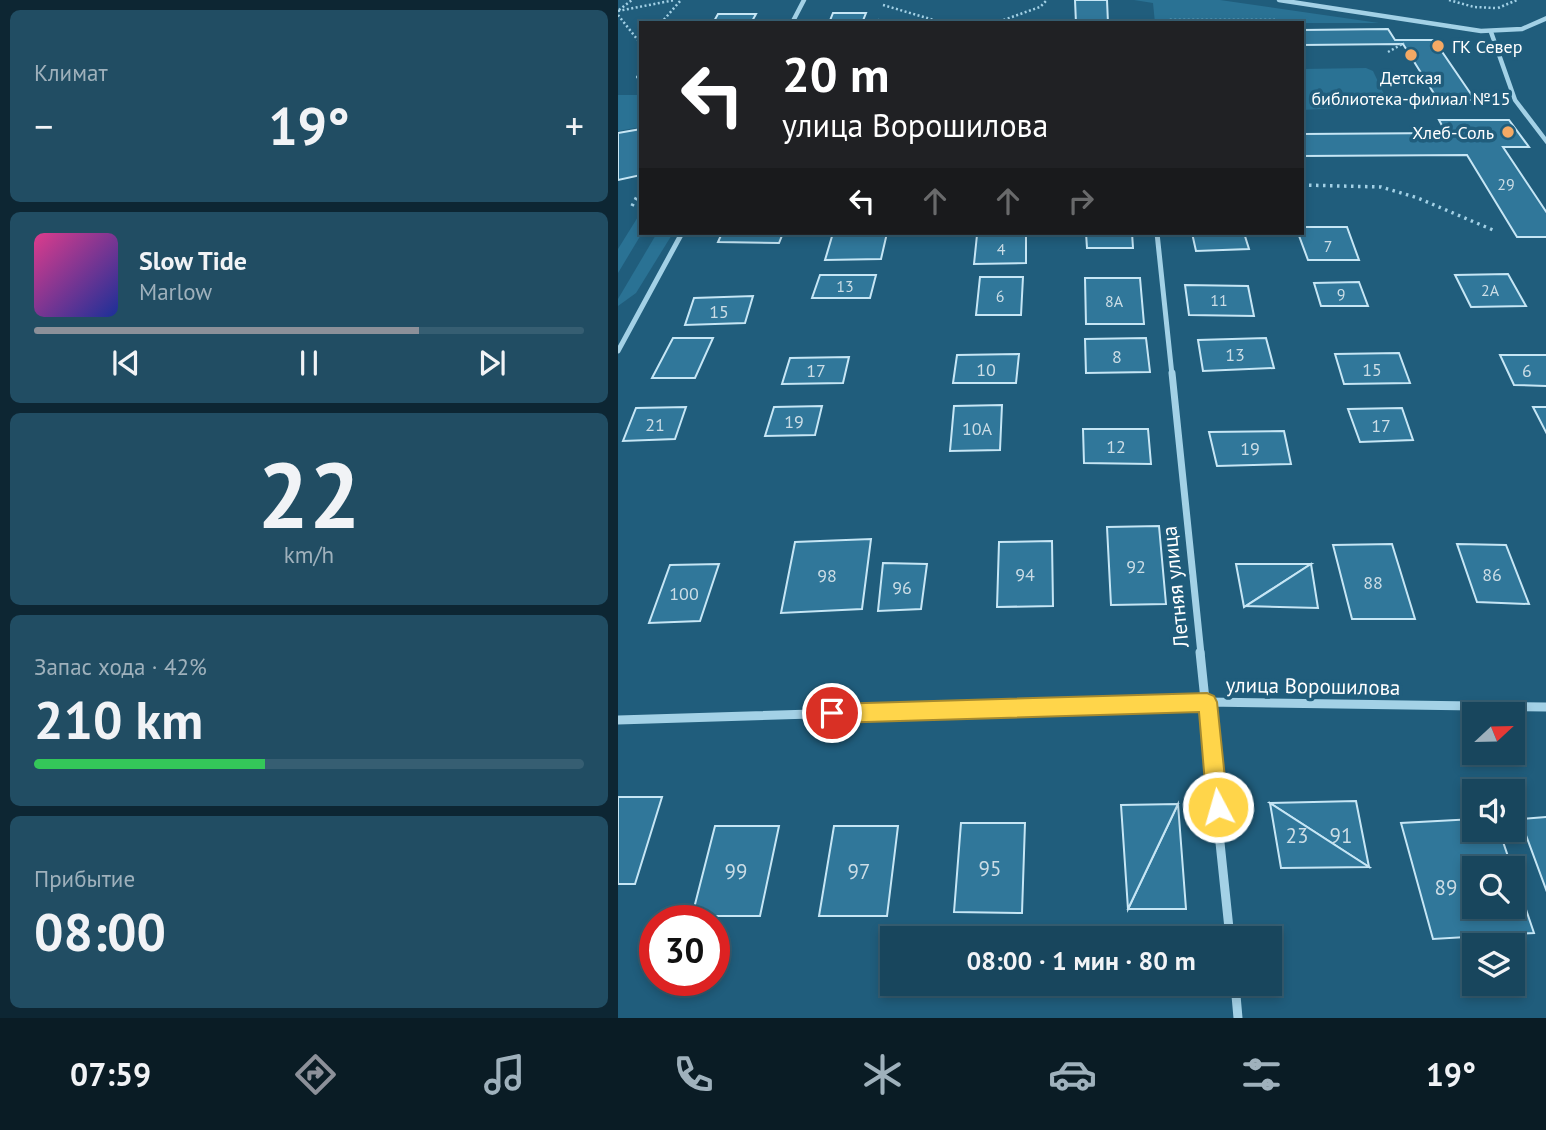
<!DOCTYPE html>
<html lang="ru">
<meta charset="utf-8">
<style>
body{margin:0;font-family:"PT Sans",sans-serif;background:#214d63;color:#f1f3f6;height:100vh;display:flex;flex-direction:column;font-size:26px;white-space:nowrap}
*{box-sizing:border-box;margin:0}
p{font-size:23px;color:#9fb1bc}
.icon{flex:none;width:38px;height:38px;fill:none;stroke:currentColor;stroke-width:2;stroke-linecap:round;stroke-linejoin:round}
.map{position:relative;flex:1;overflow:hidden}
.details{display:flex;flex-direction:column;gap:10px;padding:10px;background:#0d2633;width:618px}
.details>*{flex:none}
.guide{position:absolute;left:21px;top:21px;width:665px;height:214px;border-radius:0px;box-shadow:0 4px 10px #0003,0 0 0 2px #365e72;background:#202124;color:#fff;overflow:hidden}
.needle{width:46px;rotate:68deg}
.buttons{position:absolute;left:844px;top:702px;display:grid;gap:14px}
.buttons a{display:grid;place-items:center;width:63px;height:63px;border-radius:0px;background:#18465d;box-shadow:0 4px 10px #0003,0 0 0 2px #365e72;font-size:35px}
.speed{position:absolute;left:21px;top:905px;display:flex;gap:14px;font-size:35px;font-weight:700;text-align:center}
.speed>*{display:grid;place-content:center;width:91px;height:91px;border-radius:50%;background:#18465d;box-shadow:0 4px 10px #0003,0 0 0 2px #365e72;line-height:1}
.speed .limit{border:10px solid #d22;background:#fff;color:#111}
.pin{position:absolute;display:grid;place-items:center;width:60px;height:60px;color:#fff;margin:-30px;border:4px solid #fff;border-radius:50%;box-shadow:0 2px 7px #0007}
.me{position:absolute;width:77px;margin:-38px;rotate:354deg;stroke-linejoin:round;filter:drop-shadow(0 0 5px #0008)}
.turn{display:flex;align-items:center;gap:24px;height:147px;padding:0 28px;font-size:32px}
.turn .icon{width:91px;height:91px;stroke-width:2.5}
.turn b{display:block;font-size:49px;line-height:60px}
.lanes{display:flex;align-items:center;height:66px;padding:0 28px;background:#0003;justify-content:center;gap:35px;direction:ltr}
.lanes .off{opacity:.35}
.big{font-size:52px;font-weight:700;line-height:1.1}
.details .widget{flex:1;display:flex;flex-direction:column;justify-content:center;gap:10px;min-width:0;padding:0 24px;border-radius:10px;background:#214d63}
.details .dial{align-items:center;gap:0}
.dial b{font-size:91px;line-height:1}
.song{display:flex;align-items:center;gap:21px}
.cover{width:84px;height:84px;border-radius:10px;background:linear-gradient(135deg,hsl(330 70% 55%),hsl(230 70% 35%))}
.played{height:7px;border-radius:4px;background:linear-gradient(90deg,#8c9099 70%,#365e72 70%)}
.keys{display:flex;justify-content:space-around;direction:ltr}
.heat{display:flex;justify-content:space-between;align-items:center;font-size:38px;direction:ltr}
.charge{height:10px;border-radius:5px;background:linear-gradient(90deg,#34c759 42%,#365e72 0)}
.trip{position:absolute;left:262px;top:926px;width:402px;height:70px;border-radius:0px;background:#18465d;box-shadow:0 4px 10px #0003,0 0 0 2px #365e72;font-weight:700;line-height:70px;text-align:center}
.tabs{display:flex;height:112px;justify-content:space-around;align-items:center;background:#0a1c25;color:#9fb1bc}
.tabs .icon{width:49px;height:49px}
.tabs .current{color:#8c9099}
.tabs b{font-size:32px;color:#f1f3f6}
main{display:flex;flex:1;min-height:0}
.map>svg:first-child{display:block}
.green{fill:#2a7294}
.building{fill:#30779a;stroke:#c6e6f5;stroke-width:2;fill-rule:evenodd}
.lines{fill:none;stroke-linecap:round;stroke-linejoin:round}
.path-far1{stroke:#a3d1e6;stroke-width:2.5;stroke-dasharray:2 2.5;stroke-linecap:butt}
.path{stroke:#a3d1e6;stroke-width:3.5;stroke-dasharray:2.5 4.5;stroke-linecap:butt}
.street-far3{stroke:#a3d1e6;stroke-width:4.5}
.street-far2{stroke:#a3d1e6;stroke-width:5}
.street-far1{stroke:#a3d1e6;stroke-width:7}
.street{stroke:#a3d1e6;stroke-width:9}
.route{fill:#ffd54a;stroke:#a68a30;stroke-width:2}
.poi-dot{fill:#f4a964;stroke:#205d7c;stroke-width:2.5}
.labels{text-anchor:middle;dominant-baseline:central;stroke-width:7;stroke-linejoin:round;paint-order:stroke}
.far-number-label{font-size:16px;fill:#cbdde6}
.far-poi-label{font-size:18px;fill:#fff;stroke:#205d7c;text-anchor:start}
.number-label{font-size:18px;fill:#cbdde6}
.street-label{font-size:21px;fill:#fff;stroke:#205d7c}
.near-number-label{font-size:21px;fill:#cbdde6}
</style>
<main>
<section class="details">
<div class="widget"><p>Климат</p>
<div class="heat"><a>−</a><b class="big">19°</b><a>+</a></div>
</div>
<div class="widget">
<div class="song"><i class="cover"></i><div><b>Slow Tide</b><p>Marlow</p></div></div>
<div class="played"></div>
<div class="keys"><svg class="icon" aria-label="previous" viewBox="0 0 24 24"><path d="M18 5L8 12l10 7zM5 5v14"/></svg><svg class="icon" aria-label="pause" viewBox="0 0 24 24"><path d="M8 5v14M16 5v14"/></svg><svg class="icon" aria-label="next" viewBox="0 0 24 24"><path d="M6 5l10 7-10 7zM19 5v14"/></svg></div>
</div>
<div class="widget dial"><b>22</b><p>km/h</p></div>
<div class="widget"><p>Запас хода · 42%</p><b class="big">210 km</b><div class="charge"></div></div>
<div class="widget"><p>Прибытие</p><b class="big">08:00</b></div>
</section>
<div class="map">
<svg width="929" height="1018" viewBox="0 0 929 1018">
<rect width="100%" height="100%" fill="#205d7c"/>
<!-- green -->
<g class="green">
<path d="M516 0H602L761 23H537L535 3Z"/>
<path d="M748 68 755 71 771 105 684 110V69Z"/>
<path d="M0 95H23V127L0 131Z"/>
<path d="M23 212 24 233 0 273V249Z"/>
<path d="M39 233H55L18 293 0 306V299Z"/>
</g>
<!-- building -->
<g class="building">
<path d="M457 0H489L490 23H458Z"/>
<path d="M215 13H248L244 23H211Z"/>
<path d="M100 14H138L133 23H95Z"/>
<path d="M770 29 777 40H816L857 100H820L785 44 684 45V30Z"/>
<path d="M821 120H891L911 147H885L929 213V237H899L849 155 684 156V134L828 133Z"/>
<path d="M23 129V175L0 180V133Z"/>
<path d="M684 227H729L741 260H690L680 233H684Z"/>
<path d="M104 233H165L161 243 100 242Z"/>
<path d="M215 233H269L263 259 207 260Z"/>
<path d="M468 233H514L515 248H469Z"/>
<path d="M574 233H626L631 249 578 251Z"/>
<path d="M408 234V263L356 264 359 235Z"/>
<path d="M890 274 908 306 853 307 837 275Z"/>
<path d="M202 275H258L252 298H194Z"/>
<path d="M362 277H405L403 315H358Z"/>
<path d="M467 278H522L526 324H468Z"/>
<path d="M741 282 750 306H703L696 283Z"/>
<path d="M567 285 630 286 636 316 571 315Z"/>
<path d="M135 296 127 323 67 325 76 298Z"/>
<path d="M55 338H95L77 378H34Z"/>
<path d="M528 338 532 372 468 373 467 339Z"/>
<path d="M648 338 656 368 585 371 580 340Z"/>
<path d="M781 353 792 383 726 384 717 354Z"/>
<path d="M401 354 398 383H335L339 355Z"/>
<path d="M882 355H929V386L896 385Z"/>
<path d="M231 357 225 383 164 384 172 358Z"/>
<path d="M384 405 382 450 332 451 336 406Z"/>
<path d="M204 406 197 435 147 436 156 407Z"/>
<path d="M68 407 57 439 5 441 18 408Z"/>
<path d="M915 407H929V434Z"/>
<path d="M784 408 795 440 742 442 730 409Z"/>
<path d="M465 429H530L533 464 466 463Z"/>
<path d="M666 431 673 464 599 466 591 432Z"/>
<path d="M541 526 548 604 493 605 489 527Z"/>
<path d="M253 539 244 609 163 613 177 542Z"/>
<path d="M434 541 435 606 379 607 381 542Z"/>
<path d="M774 544 797 619H734L715 545Z"/>
<path d="M839 544 888 545 911 604 859 602Z"/>
<path d="M265 563 309 564 303 609 260 611Z"/>
<path d="M101 564 82 621 31 623 52 565Z"/>
<path d="M618 564H693L626 607Z"/>
<path d="M693 564 700 608 628 606Z"/>
<path d="M0 797H44L17 884H0Z"/>
<path d="M738 801 751 867 652 803Z"/>
<path d="M652 803 751 867 663 868Z"/>
<path d="M560 804 568 909H510Z"/>
<path d="M560 804 510 909 503 805Z"/>
<path d="M929 817V892L902 819Z"/>
<path d="M856 819V830H881L916 933 815 939 783 823ZM856 868H894V906H856Z"/>
<path d="M343 823H407L404 913 336 912Z"/>
<path d="M97 826H161L142 916H74Z"/>
<path d="M216 826H280L269 916H201Z"/>
</g>
<g class="lines">
<!-- path-far1 -->
<g class="path-far1">
<path d="M831 0 856 7 877 8"/>
<path d="M265 5 326 23"/>
<path d="M880 8 899 0"/>
<path d="M1 10 14 0"/>
<path d="M0 11 57 0"/>
<path d="M0 15 23 44"/>
<path d="M260 20 271 23"/>
<path d="M43 23 63 0"/>
<path d="M377 23 422 7 429 0"/>
<path d="M534 23 551 20H657"/>
<path d="M770 52 786 43"/>
<path d="M18 77H23"/>
</g>
<!-- path -->
<g class="path">
<path d="M684 185 763 187 800 198 875 230"/>
<path d="M14 206 23 189"/>
</g>
<!-- street-far3 -->
<g class="street-far3">
<path d="M661 0 863 31 904 29 929 18"/>
<path d="M174 23 186 0"/>
<path d="M873 32 897 100 929 142"/>
</g>
<!-- street-far2 -->
<g class="street-far2">
<path d="M539 233 554 375"/>
<path d="M0 351 64 233"/>
</g>
<!-- street-far1 -->
<path class="street-far1" d="M554 373 583 654"/>
<!-- street -->
<g class="street">
<path d="M582 652 612 938"/>
<path d="M0 720 589 702 929 707"/>
<path d="M617 984 620 1018"/>
</g>
</g>
<!-- route -->
<path class="route" d="M589 693 596 696 599 702 610 807 607 814 600 817 592 814 589 807 581 712 214 723 207 720 205 713 207 707 214 704Z"/>
<!-- markers -->
<g class="poi-dot">
<circle cx="820" cy="46" r="7"/>
<circle cx="793" cy="55" r="7"/>
<circle cx="890" cy="132" r="7"/>
</g>
<g class="labels">
<!-- far-number labels -->
<g class="far-number-label">
<text x="888" y="184">29</text>
<text x="710" y="246">7</text>
<text x="383" y="249">4</text>
<text x="227" y="286">13</text>
<text x="872" y="290">2А</text>
<text x="723" y="294">9</text>
<text x="382" y="296">6</text>
<text x="601" y="300">11</text>
<text x="496" y="301">8А</text>
</g>
<!-- far-poi labels -->
<g class="far-poi-label">
<text x="834" y="46">ГК Север</text>
<text x="793" y="77" text-anchor="middle">Детская<tspan x="793" dy="21">библиотека-филиал №15</tspan></text>
<text x="876" y="132" text-anchor="end">Хлеб-Соль</text>
</g>
<!-- number labels -->
<g class="number-label">
<text x="101" y="311">15</text>
<text x="617" y="354">13</text>
<text x="499" y="356">8</text>
<text x="368" y="369">10</text>
<text x="754" y="369">15</text>
<text x="198" y="370">17</text>
<text x="909" y="370">6</text>
<text x="176" y="421">19</text>
<text x="37" y="424">21</text>
<text x="763" y="425">17</text>
<text x="359" y="428">10А</text>
<text x="498" y="446">12</text>
<text x="632" y="448">19</text>
<text x="518" y="566">92</text>
<text x="407" y="574">94</text>
<text x="874" y="574">86</text>
<text x="209" y="575">98</text>
<text x="755" y="582">88</text>
<text x="284" y="587">96</text>
<text x="66" y="593">100</text>
</g>
<!-- street labels -->
<g class="street-label">
<text transform="translate(557 587) rotate(-96)">Летняя улица</text>
<text transform="translate(695 686) rotate(1)">улица Ворошилова</text>
</g>
<!-- near-number labels -->
<g class="near-number-label">
<text x="679" y="835">23</text>
<text x="723" y="835">91</text>
<text x="372" y="868">95</text>
<text x="118" y="871">99</text>
<text x="241" y="871">97</text>
<text x="828" y="887">89</text>
</g>
</g>
</svg>
<div class="buttons">
<a><svg class="needle" viewBox="-14 -14 28 28"><path d="M0-13l5 13h-10z" fill="#e53935"/><path d="M0 13l5-13h-10z" fill="#9fb1bc"/></svg></a>
<a><svg class="icon" aria-label="sound" viewBox="0 0 24 24"><path d="M4 9h4l5-4v14l-5-4H4zM17 9q2 3 0 6"/></svg></a>
<a><svg class="icon" aria-label="search" viewBox="0 0 24 24"><circle cx="10" cy="10" r="6"/><path d="M15 15l6 6"/></svg></a>
<a><svg class="icon" aria-label="layers" viewBox="0 0 24 24"><path d="M12 4l9 5-9 5-9-5zM3 14l9 5 9-5"/></svg></a>
</div>
<div class="speed"><div class="limit">30</div></div>
<div class="pin" style="left:214px;top:713px;background:#d93025"><svg class="icon" aria-label="arrive" viewBox="0 0 24 24"><path d="M6 21V4h12l-3 4 3 4H6"/></svg></div>
<svg class="me" style="left:600px;top:807px" viewBox="-20 -20 40 40"><circle r="17" fill="#ffd54a" stroke="#fff" stroke-width="3"/><path d="M0-11L8 9 0 5-8 9z" fill="#fff"/></svg>
<div class="trip">08:00 · 1 мин · 80 m</div>
<div class="guide">
<div class="turn"><svg class="icon" aria-label="left" viewBox="0 0 24 24"><path d="M17 20v-9H6M10 6l-5 5 5 5"/></svg><div><b>20 m</b>улица Ворошилова</div></div>
<div class="lanes"><svg class="icon" aria-label="left" viewBox="0 0 24 24"><path d="M17 20v-9H6M10 6l-5 5 5 5"/></svg><svg class="icon off" aria-label="ahead" viewBox="0 0 24 24"><path d="M12 20V5M6 11l6-6 6 6"/></svg><svg class="icon off" aria-label="ahead" viewBox="0 0 24 24"><path d="M12 20V5M6 11l6-6 6 6"/></svg><svg class="icon off" aria-label="right" viewBox="0 0 24 24"><path d="M7 20v-9h11M14 6l5 5-5 5"/></svg></div>
</div>
</div>
</main>
<nav class="tabs">
<b>07:59</b>
<svg class="icon current" aria-label="directions" viewBox="0 0 24 24"><path d="M12 3l9 9-9 9-9-9zM9 14v-3h6M13 9l2 2-2 2"/></svg>
<svg class="icon" aria-label="music" viewBox="0 0 24 24"><path d="M9 18V5l10-2v13"/><circle cx="6" cy="18" r="3"/><circle cx="16" cy="16" r="3"/></svg>
<svg class="icon" aria-label="phone" viewBox="0 0 24 24"><path d="M5 4h4l2 5-3 2q2 4 5 5l2-3 5 2v4C11 20 4 13 5 4z"/></svg>
<svg class="icon" aria-label="climate" viewBox="0 0 24 24"><path d="M12 3v18M4 7l16 10M4 17L20 7"/></svg>
<svg class="icon" aria-label="car" viewBox="0 0 24 24"><path d="M5 17H2v-5l4-1 3-4h7l3 4 3 1v5h-3M9 17h6M6 11h13"/><circle cx="7" cy="17" r="2"/><circle cx="17" cy="17" r="2"/></svg>
<svg class="icon" aria-label="filters" viewBox="0 0 24 24"><path d="M4 7h16M4 17h16"/><circle cx="9" cy="7" r="2"/><circle cx="15" cy="17" r="2"/></svg>
<b>19°</b>
</nav>
